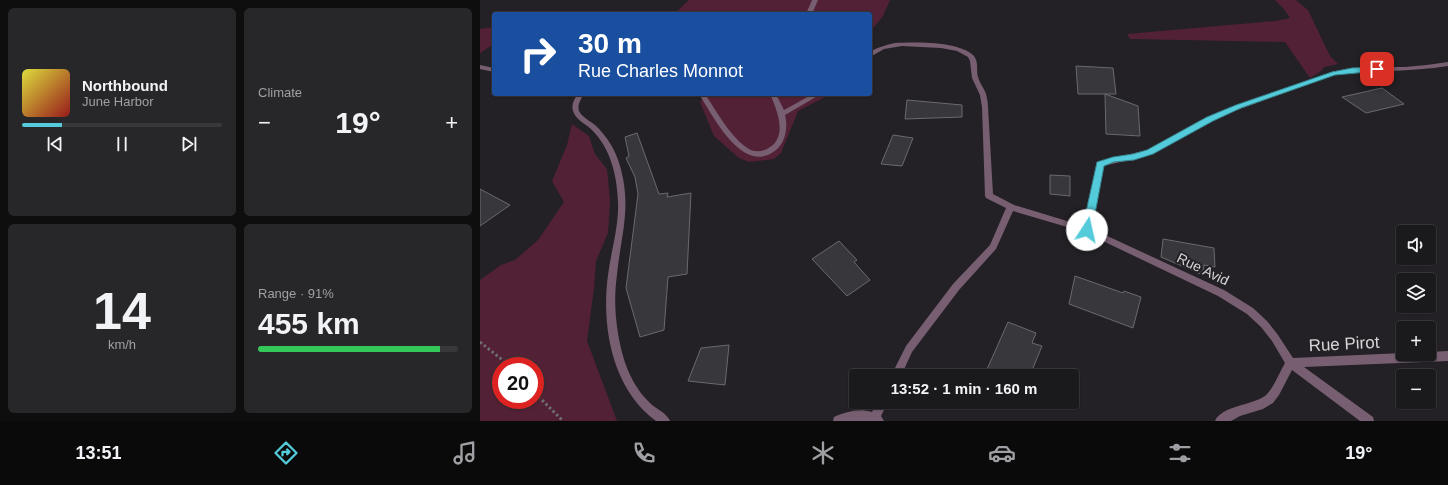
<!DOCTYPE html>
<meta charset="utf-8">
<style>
body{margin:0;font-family:Helvetica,sans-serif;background:#272629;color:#f1f3f6;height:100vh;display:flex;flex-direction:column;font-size:15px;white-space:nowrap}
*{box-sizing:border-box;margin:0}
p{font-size:13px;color:#9fa0a3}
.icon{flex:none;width:22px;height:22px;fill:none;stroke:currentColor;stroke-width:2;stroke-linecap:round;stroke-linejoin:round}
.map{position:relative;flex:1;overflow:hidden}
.side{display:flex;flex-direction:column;gap:8px;padding:8px;background:#0e0e0f;width:480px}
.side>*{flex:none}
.banner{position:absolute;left:12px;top:12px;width:380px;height:84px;border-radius:4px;box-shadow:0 1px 3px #0004,0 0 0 1px #38383b;background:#1a4fa0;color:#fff;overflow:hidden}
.fabs{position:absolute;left:916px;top:225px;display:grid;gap:8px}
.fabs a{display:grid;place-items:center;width:40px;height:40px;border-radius:4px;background:#1a191c;box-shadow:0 1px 3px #0004,0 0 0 1px #38383b;font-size:20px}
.speed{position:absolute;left:12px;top:357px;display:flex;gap:8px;font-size:20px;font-weight:700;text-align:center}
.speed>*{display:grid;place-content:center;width:52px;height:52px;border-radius:50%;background:#1a191c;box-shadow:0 1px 3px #0004,0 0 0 1px #38383b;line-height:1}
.speed .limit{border:6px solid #d22;background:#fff;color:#111}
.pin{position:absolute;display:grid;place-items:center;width:34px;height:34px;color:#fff;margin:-17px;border-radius:8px;box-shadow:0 2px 6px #0006}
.me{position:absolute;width:44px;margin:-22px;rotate:10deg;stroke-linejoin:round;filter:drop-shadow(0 0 3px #0008)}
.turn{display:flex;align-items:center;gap:14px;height:84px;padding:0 20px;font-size:18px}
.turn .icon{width:52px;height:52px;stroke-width:2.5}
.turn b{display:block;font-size:28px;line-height:34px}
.big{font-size:30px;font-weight:700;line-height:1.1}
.side .tile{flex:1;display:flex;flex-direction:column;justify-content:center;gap:6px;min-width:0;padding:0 14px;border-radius:6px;background:#272629}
.side .dial{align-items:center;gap:0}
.dial b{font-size:52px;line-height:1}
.song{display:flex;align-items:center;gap:12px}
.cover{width:48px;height:48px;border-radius:6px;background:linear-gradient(135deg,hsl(60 70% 55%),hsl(0 70% 35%))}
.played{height:4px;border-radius:2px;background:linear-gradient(90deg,#53cbda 20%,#38383b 20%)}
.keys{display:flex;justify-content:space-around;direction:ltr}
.heat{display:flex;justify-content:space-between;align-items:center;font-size:22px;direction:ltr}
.charge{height:6px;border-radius:3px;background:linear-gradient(90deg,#34c759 91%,#38383b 0)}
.side .tiles{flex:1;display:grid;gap:8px;grid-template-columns:repeat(2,1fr)}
.trip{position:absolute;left:369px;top:369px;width:230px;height:40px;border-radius:4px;background:#1a191c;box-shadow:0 1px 3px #0004,0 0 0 1px #38383b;font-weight:700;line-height:40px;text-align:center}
.dock{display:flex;height:64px;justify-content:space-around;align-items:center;background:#0a0a0b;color:#9fa0a3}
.dock .icon{width:28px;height:28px}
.dock .current{color:#53cbda}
.dock b{font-size:18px;color:#f1f3f6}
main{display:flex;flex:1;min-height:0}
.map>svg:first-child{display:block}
.green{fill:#522135;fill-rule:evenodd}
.building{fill:#38383c;stroke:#6a696e}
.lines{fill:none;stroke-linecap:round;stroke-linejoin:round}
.path{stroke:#6f6d70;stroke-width:3;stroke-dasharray:2.5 2.5;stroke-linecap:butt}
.service{fill:#775e71;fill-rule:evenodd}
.minor{fill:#775e71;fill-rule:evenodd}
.route{fill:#53cbda;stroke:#36848e}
.labels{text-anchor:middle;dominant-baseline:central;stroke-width:4;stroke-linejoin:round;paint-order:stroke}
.street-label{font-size:14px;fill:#d7d5d8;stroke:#232125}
.near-street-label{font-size:17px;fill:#d7d5d8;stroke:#232125}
</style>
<main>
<section class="side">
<div class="tiles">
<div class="tile">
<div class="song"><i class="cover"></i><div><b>Northbound</b><p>June Harbor</p></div></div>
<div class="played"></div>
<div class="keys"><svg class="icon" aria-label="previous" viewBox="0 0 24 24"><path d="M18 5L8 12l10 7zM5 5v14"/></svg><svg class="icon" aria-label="pause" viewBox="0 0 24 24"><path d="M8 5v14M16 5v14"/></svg><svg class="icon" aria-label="next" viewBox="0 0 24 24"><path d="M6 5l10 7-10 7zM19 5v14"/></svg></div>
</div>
<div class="tile"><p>Climate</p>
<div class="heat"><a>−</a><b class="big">19°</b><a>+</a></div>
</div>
<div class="tile dial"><b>14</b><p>km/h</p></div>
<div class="tile"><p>Range · 91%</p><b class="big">455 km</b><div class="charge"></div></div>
</div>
</section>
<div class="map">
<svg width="968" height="421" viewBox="0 0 968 421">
<rect width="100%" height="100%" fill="#232125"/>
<!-- green -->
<g class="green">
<path d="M209 0H410L403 16 390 32V14H194Z"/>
<path d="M795 0H816L828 10 850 56 858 64 844 67 841 71 830 78 805 42 650 39 647 34 796 21 810 18 804 9Z"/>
<path d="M14 27V44L0 53V29Z"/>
<path d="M227 94H351L318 111 301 153 294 159 269 162 259 158 234 136 220 102Z"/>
<path d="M92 124 109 136 115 154 127 169 130 201 128 233 116 261 114 288 107 341 137 421H0V280L21 265 35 260 58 240 84 202 72 181 87 145ZM21 366H55V400H21Z"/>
</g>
<!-- building -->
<g class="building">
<path d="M596 66 633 68 636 94H625L658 106 660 136 626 134 625 94H598Z"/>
<path d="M902 88 924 104 886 113 862 97Z"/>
<path d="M427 100 482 105V117L425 119Z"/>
<path d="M157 133 179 194 188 193 187 197 211 193 207 274 188 277 184 330 160 337 146 288 158 194 155 177 146 158 149 156 145 137Z"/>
<path d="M413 135 433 138 422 166 401 164Z"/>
<path d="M570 175 590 176V196L570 194Z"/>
<path d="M0 189 30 205 0 226Z"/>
<path d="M683 239 734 248 735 267 724 265 723 275 681 257Z"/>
<path d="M359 241 377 260 374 262 390 280 367 296 332 259Z"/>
<path d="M595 276 643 293 644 291 661 297 653 328 589 304Z"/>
<path d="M528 322 556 333 552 343 562 346 553 368 549 376H504Z"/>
<path d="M249 345 245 385 208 381 221 348Z"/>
</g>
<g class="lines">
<!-- path -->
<g class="path">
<path d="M0 342 30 366"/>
<path d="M55 393 83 421"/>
</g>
<!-- service -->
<path class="service" d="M854 71 857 73 856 74 749 113 726 123 673 154 658 158 623 166 611 230 610 232H604L603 230 617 162 667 150 721 120 744 110Z"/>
<!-- minor -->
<g class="minor">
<path d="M332 0H338L332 14H326Z"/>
<path d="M415 43C434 42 480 41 494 56 499 63 496 70 498 77 500 84 504 88 506 94 507 98 508 103 508 107L513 194 534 205 610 228 744 290 773 308 787 321 798 335 813 358 923 353 949 354V352L968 351V361L824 367 893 417 894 421H880L812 370 799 395 793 403 783 409 760 416 751 421H735C741 406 773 405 785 396 794 388 799 373 805 363L792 341 781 327 767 314 738 296 604 232 533 211 516 249 479 290 432 352 421 376H411L426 346 473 284 510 245 526 208 506 198 505 196 502 107 500 95 492 78 490 61 488 57 477 51 461 48 422 46 404 49 390 57V52C398 47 406 45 415 43Z"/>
<path d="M968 62V66C930 72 892 70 854 75L851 73C860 67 911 67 925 67 939 66 954 64 968 62Z"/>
<path d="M0 65 14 68V72L0 69Z"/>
<path d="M98 94H104C101 99 97 105 99 111 102 117 110 121 115 125 127 136 136 151 140 166 152 208 141 234 137 275 133 302 136 330 143 356 148 374 157 391 170 403 176 409 187 413 190 421H176C132 389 121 326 128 275 131 251 139 227 138 202 137 176 131 149 112 130 106 124 96 120 93 111 91 105 94 99 98 94Z"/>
<path d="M219 94H225C237 112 251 138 269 149 274 152 281 152 287 149 309 138 297 110 290 94H296L304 110 333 94H341L305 115C308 126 306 142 296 150 263 177 233 116 219 94Z"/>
<path d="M397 402H408L401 416 404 421H353L354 417C366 412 379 408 392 412Z"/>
</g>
</g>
<!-- route -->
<path class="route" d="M897 67 899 68V71L855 75 761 108 733 121 673 154 654 160 634 162 624 166 612 230 610 233H604L602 230 617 162 633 157 653 154 667 150 727 117 756 105 852 72 872 68Z"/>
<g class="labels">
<!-- street labels -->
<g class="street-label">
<text transform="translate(723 269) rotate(26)">Rue Avid</text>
</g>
<!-- near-street labels -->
<g class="near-street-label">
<text transform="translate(864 344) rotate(-3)">Rue Pirot</text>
</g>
</g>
</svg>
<div class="fabs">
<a><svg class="icon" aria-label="sound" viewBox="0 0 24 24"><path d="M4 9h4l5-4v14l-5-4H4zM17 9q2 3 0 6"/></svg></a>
<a><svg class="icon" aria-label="layers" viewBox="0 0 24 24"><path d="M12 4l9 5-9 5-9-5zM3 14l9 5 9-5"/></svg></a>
<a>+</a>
<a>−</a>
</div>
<div class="speed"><div class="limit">20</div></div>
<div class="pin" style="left:897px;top:69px;background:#d93025"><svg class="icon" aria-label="arrive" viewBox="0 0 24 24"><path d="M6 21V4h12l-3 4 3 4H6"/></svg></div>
<svg class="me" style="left:607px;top:230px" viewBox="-20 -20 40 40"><circle r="19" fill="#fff"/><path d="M0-13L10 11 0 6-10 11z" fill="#53cbda"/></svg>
<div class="trip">13:52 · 1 min · 160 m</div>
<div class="banner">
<div class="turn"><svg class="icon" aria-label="right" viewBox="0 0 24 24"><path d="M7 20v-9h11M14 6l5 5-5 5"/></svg><div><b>30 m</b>Rue Charles Monnot</div></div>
</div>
</div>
</main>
<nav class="dock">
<b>13:51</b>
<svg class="icon current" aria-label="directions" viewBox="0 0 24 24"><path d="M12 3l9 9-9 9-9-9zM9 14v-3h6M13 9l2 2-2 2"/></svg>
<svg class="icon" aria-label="music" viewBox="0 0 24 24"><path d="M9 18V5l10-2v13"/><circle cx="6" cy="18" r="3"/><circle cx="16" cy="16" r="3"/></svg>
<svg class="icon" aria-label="phone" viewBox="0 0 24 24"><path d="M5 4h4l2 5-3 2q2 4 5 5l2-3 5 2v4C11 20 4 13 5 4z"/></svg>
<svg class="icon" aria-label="climate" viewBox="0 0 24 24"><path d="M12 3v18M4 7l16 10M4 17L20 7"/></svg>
<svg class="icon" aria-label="car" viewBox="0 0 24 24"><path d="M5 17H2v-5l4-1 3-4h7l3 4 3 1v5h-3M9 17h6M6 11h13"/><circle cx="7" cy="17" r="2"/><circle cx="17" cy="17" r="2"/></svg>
<svg class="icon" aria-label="filters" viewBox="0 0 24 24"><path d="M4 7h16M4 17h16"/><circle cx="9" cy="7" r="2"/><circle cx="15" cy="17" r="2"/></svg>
<b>19°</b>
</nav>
